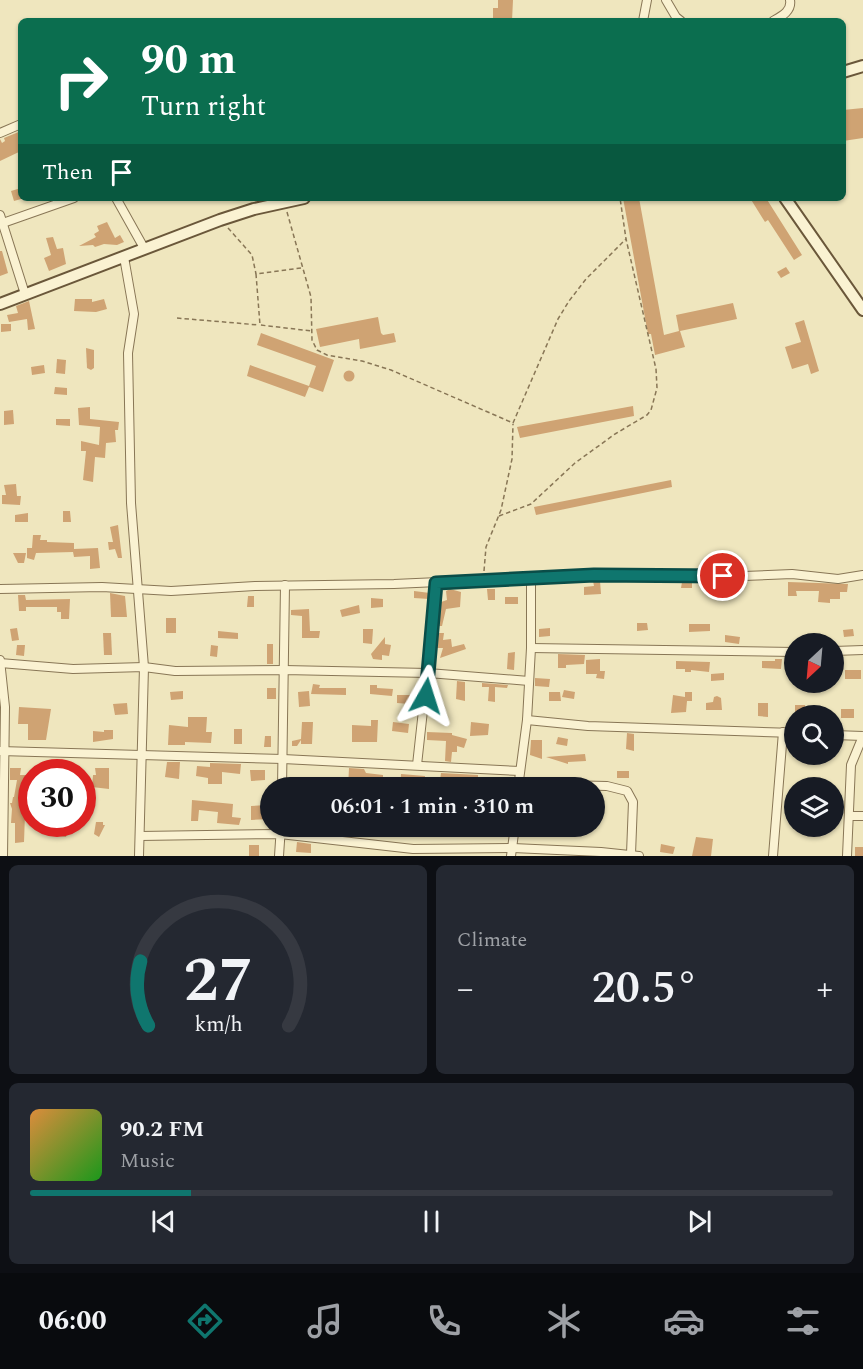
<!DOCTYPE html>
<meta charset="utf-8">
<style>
body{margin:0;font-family:Spectral,serif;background:#242831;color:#f1f3f6;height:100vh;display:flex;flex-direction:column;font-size:22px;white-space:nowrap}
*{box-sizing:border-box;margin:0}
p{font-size:20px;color:#9ea1a6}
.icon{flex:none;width:33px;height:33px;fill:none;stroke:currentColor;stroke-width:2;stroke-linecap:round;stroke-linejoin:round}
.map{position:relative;height:856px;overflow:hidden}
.sheet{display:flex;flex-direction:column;gap:9px;padding:9px;background:#0d0f14;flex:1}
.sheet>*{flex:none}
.banner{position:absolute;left:18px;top:18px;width:828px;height:183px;border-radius:9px;box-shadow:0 2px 4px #0004;background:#0b6e4f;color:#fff;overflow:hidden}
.needle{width:39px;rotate:206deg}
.tools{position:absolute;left:784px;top:633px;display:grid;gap:12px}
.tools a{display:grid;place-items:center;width:60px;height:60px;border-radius:50%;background:#171b24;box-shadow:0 2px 4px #0004;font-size:30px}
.speed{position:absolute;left:18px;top:759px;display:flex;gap:12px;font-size:30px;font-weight:700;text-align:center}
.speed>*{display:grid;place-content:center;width:78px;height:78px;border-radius:50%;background:#171b24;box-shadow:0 2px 4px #0004;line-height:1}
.speed .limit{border:9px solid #d22;background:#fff;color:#111}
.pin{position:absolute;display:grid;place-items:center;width:51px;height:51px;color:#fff;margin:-26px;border:3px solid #fff;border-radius:50%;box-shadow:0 2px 6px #0007}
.me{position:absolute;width:66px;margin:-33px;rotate:6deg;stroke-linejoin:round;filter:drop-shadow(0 0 4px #0008)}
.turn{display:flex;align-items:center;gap:21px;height:126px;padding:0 24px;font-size:27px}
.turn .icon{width:78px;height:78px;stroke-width:2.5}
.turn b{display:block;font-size:42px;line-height:51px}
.then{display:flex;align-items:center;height:57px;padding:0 24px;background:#0003;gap:12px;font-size:22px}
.big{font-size:45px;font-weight:600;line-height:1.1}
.sheet .tile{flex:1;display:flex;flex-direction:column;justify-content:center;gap:9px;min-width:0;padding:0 21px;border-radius:9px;background:#242831}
.sheet .dial{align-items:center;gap:0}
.dial svg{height:156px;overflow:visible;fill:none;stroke:#363941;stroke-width:7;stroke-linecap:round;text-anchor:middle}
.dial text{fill:#f1f3f6;stroke:none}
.song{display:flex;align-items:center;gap:18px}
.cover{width:72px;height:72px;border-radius:9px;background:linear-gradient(135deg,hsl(30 70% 55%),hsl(120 70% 35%))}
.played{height:6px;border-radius:3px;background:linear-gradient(90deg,#0f766e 20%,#363941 20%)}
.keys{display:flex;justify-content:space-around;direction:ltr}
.heat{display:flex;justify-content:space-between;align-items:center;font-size:33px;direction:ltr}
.sheet .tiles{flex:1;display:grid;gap:9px;grid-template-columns:1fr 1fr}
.tile:last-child{grid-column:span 2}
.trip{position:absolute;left:260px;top:777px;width:345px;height:60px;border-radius:30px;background:#171b24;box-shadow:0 2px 4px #0004;font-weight:600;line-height:60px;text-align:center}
.dock{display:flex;height:96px;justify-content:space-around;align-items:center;background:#090b0e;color:#9ea1a6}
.dock .icon{width:42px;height:42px}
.dock .on{color:#0f766e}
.dock b{font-size:27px;color:#f1f3f6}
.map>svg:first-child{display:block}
.building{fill:#cfa373}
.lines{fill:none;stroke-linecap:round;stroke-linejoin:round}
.street-casing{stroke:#887656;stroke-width:10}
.secondary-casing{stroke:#6a573a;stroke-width:14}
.path{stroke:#887656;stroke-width:1.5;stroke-dasharray:4.5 3;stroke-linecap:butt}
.street{stroke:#faf2d2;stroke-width:8}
.secondary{stroke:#faf2d2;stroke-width:10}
.route-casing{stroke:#0a4d48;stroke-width:15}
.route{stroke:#0f766e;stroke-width:10}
</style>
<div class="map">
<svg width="863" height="856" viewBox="0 0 863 856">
<rect width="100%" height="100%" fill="#efe6be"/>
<!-- building -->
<g class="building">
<path d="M498 0H513L512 21H493V8H498Z"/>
<path d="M863 108V138L843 141V110Z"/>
<path d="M21 131V151L0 161V139L2 143 5 141 4 138Z"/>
<path d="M21 188V199L14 201 11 191Z"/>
<path d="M623 198H639L664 335 679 331 676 315 733 303 737 319 680 331 685 347 655 355 651 334H648Z"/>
<path d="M750 198H766L802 255 794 260 768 220 765 222Z"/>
<path d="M107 222 115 238 120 235 124 242 117 245 104 244 95 247 93 245 79 246 96 237 94 234 99 231 97 226Z"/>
<path d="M53 237 57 249 63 248 66 264 49 271 44 258 51 255 46 238Z"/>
<path d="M0 251H2L8 273 0 276Z"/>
<path d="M786 267 790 273 781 278 777 272Z"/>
<path d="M75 299H92V302L104 299 107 309 96 312 74 311Z"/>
<path d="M29 301 35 329 28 330 27 319 9 322 7 315 18 313 16 306Z"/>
<path d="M378 317 381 333 383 335 394 333 396 342 360 349 359 339 320 347 316 329Z"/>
<path d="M804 320 819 371 811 374 808 364 792 369 785 347 801 342 795 323Z"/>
<path d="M1 324H11V331L1 332Z"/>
<path d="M261 333 334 360 323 392 309 387 305 397 247 376 250 365 309 386 316 366 257 345Z"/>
<path d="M86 348 94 350V368L91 370 87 368Z"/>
<path d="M57 359 66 360 65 374 56 373Z"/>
<path d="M44 365 45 373 32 375 31 367Z"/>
<circle cx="349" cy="376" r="5.5"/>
<path d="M55 387 67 388V395L54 394Z"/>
<path d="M633 406 634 416 520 438 517 427Z"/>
<path d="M90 407V419L119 422 118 430H115L116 442 106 443 105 458 95 457 93 482 83 480 86 451H81V441L99 445 100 427 79 425 78 408Z"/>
<path d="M13 410 14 424 4 425V411Z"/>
<path d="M56 419H70V426L56 425Z"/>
<path d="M671 480 672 487 536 515 534 507Z"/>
<path d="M16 484 17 496H21L20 505 2 504V495H6L4 485Z"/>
<path d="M63 511H70L71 522H63Z"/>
<path d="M28 513V522H15V515Z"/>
<path d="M118 525 122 558H118L115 549 109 550 108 542H113L110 527Z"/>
<path d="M33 535H41L40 540H47V542L74 543V549L98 548 100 568 90 569V556L74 557 73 552 36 553 34 560 27 558V548H32Z"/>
<path d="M13 553H26L24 563H18Z"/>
<path d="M593 581H600L601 594 584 595V587L594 586Z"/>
<path d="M682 582H692V588H681Z"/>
<path d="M788 582 848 584 847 592H840V599H830V603L818 602 819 591H796L797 596H788Z"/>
<path d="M450 589 461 592 460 607 446 609 442 626H439L441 602 447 600 446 591Z"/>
<path d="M487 589H495V600H488Z"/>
<path d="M414 591 430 593 429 599 414 598Z"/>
<path d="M110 593 125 596 127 617H111Z"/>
<path d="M18 595H25L26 600 70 599 69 619H61V612H57V607H26V611H19Z"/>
<path d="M248 596H254V607H247Z"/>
<rect x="505" y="597" width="13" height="7"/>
<path d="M371 598 383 599V607L371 608Z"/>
<path d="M359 605 360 613 342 617 340 610Z"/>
<path d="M309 609 310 631H320L319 638H302V616L291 615V610Z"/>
<rect x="166" y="618" width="10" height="15"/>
<path d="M637 623H647L648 630 637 631Z"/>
<path d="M689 624H710V631L689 632Z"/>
<path d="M17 628 19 640 12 641 10 629Z"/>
<path d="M550 628V636L539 637V629Z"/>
<path d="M363 629H373L372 644 363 643Z"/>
<path d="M853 629 854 636 844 637 843 630Z"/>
<path d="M218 631 238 633V639L218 638Z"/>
<path d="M103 633H111L112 655H104Z"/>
<path d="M438 633H444L443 640 451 639 452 647 464 644 466 649 440 658 443 648H436Z"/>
<path d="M725 635 740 637 739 644 725 642Z"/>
<path d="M385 637V644L391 645 389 656 382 655V660L373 659 371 654Z"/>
<rect x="267" y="644" width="6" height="20"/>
<path d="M17 645H25L24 656 16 655Z"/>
<path d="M211 645 218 646 217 657 210 656Z"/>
<path d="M515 652 514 670 507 669 508 653Z"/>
<path d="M558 654 585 655 584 664 566 665V668H558Z"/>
<path d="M600 659V671H605L604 679 596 678 597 674H586V660Z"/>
<path d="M775 659H782L781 669 762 668V661H775Z"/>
<path d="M676 661 710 662 709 672 691 670V672H685V669H676Z"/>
<rect x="845" y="670" width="16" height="9"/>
<path d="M724 673V680L711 681V674Z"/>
<path d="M535 678 550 679 549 687 535 686Z"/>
<path d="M457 681 465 682V701L456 699Z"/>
<path d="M482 683 508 685 507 688 495 687V702L488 701 489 687H482Z"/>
<path d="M313 684 320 685 319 688H346V695L311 694Z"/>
<path d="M370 685H377V688L393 689 392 696 370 694Z"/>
<rect x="267" y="688" width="9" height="11"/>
<path d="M564 690 575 692 574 699 562 697Z"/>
<path d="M183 691V699L171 700 170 692Z"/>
<path d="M309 691 310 706 299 707 298 692Z"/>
<path d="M549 692H560L561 701H549Z"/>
<path d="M685 692H692V701H687L686 712 671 713 673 695 685 697Z"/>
<path d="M397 695H411L410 704 397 703Z"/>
<path d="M717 696 721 698 722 710H706V703L713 702 714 697Z"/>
<path d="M127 703 128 714 115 715 113 704Z"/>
<path d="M758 703H768V717L758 716Z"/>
<path d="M795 705H805L804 716H795Z"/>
<path d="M19 707 51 709 46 740H28V724H18Z"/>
<rect x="841" y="709" width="13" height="9"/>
<path d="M188 717H207L206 732H212L211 743 185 742V745H168L169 725 188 727Z"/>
<path d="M371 720H378L377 742H352V725L371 726Z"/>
<path d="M302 722H313L312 744H301V740L297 746H292V741L301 739Z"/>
<path d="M393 722 409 724 408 733 392 731Z"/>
<path d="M471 722 489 724 488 735 470 736Z"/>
<rect x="234" y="729" width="8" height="15"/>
<path d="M104 730H113V739L93 742V731L104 732Z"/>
<path d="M427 732 452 733V735L467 739 464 748 457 746V752H452L451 762 445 761 446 741 427 740Z"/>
<path d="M627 733 634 734V751L626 749Z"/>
<path d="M265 736H271V747H264Z"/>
<path d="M558 737 568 739 567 746 556 744Z"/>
<path d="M531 740H542V759L530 755Z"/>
<path d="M585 754 586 761 568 762V764L546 757Z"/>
<path d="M167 762H180L179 779 165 777Z"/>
<path d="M210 763 241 764 240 774 222 772V784H208V778L196 776 197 766 210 767Z"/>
<path d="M10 768H21L20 775H28L27 790 32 784V814H25L24 842 15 843V823H11L12 809 10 803H12L13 797H14L17 780H10Z"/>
<path d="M95 768H109V789L92 787 93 775H96Z"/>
<path d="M349 768 364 769 366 773 383 775V782L358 781 355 788H348Z"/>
<path d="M250 770H265V780L251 781Z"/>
<rect x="617" y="771" width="12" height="7"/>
<path d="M441 773 478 775V778L486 779V787L446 783V788H439Z"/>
<path d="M401 774 425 776V785L400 788Z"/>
<path d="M594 792H600L599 806H594Z"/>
<path d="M192 800 233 804 232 817 241 818 239 825 217 823 218 812 199 810 198 821H191Z"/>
<path d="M268 805 269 819 251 820V806Z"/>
<path d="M96 822H103V825H105L99 837 94 834Z"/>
<path d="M55 827 68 829 66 837 54 835Z"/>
<path d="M696 837 713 839 711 856H692Z"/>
<path d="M297 842 311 844V853L296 852Z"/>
<path d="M661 844 675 847 673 854 660 852Z"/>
<rect x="249" y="845" width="10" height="11"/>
<rect x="855" y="847" width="8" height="9"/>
</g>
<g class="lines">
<!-- street casing -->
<g class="street-casing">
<g id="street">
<path d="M666 0 676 17 681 21"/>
<path d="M643 21 647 0"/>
<path d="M773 21C782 16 792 11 790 0"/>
<path d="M0 133 21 124"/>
<path d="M116 198 144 248"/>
<path d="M0 215 25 294"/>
<path d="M0 224 74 198"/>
<path d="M124 257 134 314 128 353 131 503 144 667 139 856"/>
<path d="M0 589 102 587 171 591 255 586 394 584 594 575 744 576 792 574 838 579 863 575"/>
<path d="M531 648 795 652"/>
<path d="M834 651 863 650"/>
<path d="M0 660 5 707 3 856"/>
<path d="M0 663 73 669 144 667 175 671 284 670 428 673 529 681"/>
<path d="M527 720 588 726 795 733"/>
<path d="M834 735 863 736"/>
<path d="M0 751 283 759 520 771"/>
<path d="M417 765 437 583"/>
<path d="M519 784 607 786 627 791 633 802 631 854"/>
<path d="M282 788 285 585"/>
<path d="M518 788 527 720 531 648V579"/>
<path d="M849 816H863"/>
<path d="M140 836 280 834 413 849 513 848 601 852 639 856"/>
<path d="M279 856 281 826"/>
<path d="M511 856 515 826"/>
<path d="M773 856 783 732"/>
<path d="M847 856 851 765 863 736"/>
</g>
</g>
<!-- secondary casing -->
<g class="secondary-casing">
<g id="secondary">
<path d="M843 72 863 66"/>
<path d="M785 198 863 310"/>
<path d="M0 304 220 220 254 209 304 198"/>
</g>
</g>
<!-- path -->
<g class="path">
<path d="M287 212 311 297 312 340 317 350 327 355 362 361 391 370 513 423 558 319 569 301 586 279 626 239"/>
<path d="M228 228 252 255 256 274"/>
<path d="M301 268 256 274 260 325 312 331"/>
<path d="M177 318 259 325"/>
<path d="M499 516 531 504 575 463 615 434 647 415 651 410 657 388 656 369 626 239 620 198"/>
<path d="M484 571 486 547 501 510 512 459 513 424"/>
</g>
<!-- street -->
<use href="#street" class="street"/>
<!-- secondary -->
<use href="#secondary" class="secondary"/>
</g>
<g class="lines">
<!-- route casing -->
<g class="route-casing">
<path id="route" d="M426 696 436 583 594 575 723 576"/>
</g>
<!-- route -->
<use href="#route" class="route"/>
</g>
</svg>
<div class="tools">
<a><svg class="needle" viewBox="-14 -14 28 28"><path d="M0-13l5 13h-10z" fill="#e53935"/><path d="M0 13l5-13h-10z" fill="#9ea1a6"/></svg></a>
<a><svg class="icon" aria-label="search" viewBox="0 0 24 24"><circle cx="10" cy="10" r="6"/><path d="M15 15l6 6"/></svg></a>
<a><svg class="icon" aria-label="layers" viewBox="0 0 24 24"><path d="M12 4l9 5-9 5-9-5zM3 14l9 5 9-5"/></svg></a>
</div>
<div class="speed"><div class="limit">30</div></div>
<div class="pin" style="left:723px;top:576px;background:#d93025"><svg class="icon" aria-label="arrive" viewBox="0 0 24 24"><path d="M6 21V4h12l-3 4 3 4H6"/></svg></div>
<svg class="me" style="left:426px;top:696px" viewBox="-20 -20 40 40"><path d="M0-17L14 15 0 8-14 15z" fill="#0f766e" stroke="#fff" stroke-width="4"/></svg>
<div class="trip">06:01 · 1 min · 310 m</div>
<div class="banner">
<div class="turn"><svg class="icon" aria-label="right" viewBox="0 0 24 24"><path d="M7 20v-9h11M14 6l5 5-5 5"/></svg><div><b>90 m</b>Turn right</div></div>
<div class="then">Then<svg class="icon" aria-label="arrive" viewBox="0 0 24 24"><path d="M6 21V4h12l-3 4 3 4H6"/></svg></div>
</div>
</div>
<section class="sheet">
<div class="tiles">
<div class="tile dial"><svg viewBox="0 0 100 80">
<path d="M14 69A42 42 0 1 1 86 69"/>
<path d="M14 69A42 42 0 0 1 10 36" stroke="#0f766e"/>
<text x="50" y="56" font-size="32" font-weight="700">27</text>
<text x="50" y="72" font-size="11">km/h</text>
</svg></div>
<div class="tile"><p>Climate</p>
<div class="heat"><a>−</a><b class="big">20.5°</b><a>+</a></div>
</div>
<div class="tile">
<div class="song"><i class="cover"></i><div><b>90.2 FM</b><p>Music</p></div></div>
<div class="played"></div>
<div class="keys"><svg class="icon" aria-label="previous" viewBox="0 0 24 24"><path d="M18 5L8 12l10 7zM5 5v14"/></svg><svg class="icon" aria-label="pause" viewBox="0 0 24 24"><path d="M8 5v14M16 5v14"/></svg><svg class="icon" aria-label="next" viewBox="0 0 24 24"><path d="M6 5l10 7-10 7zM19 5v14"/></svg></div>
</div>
</div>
</section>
<nav class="dock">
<b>06:00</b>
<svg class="icon on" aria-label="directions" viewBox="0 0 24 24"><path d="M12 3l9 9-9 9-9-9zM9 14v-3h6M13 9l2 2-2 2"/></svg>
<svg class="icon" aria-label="music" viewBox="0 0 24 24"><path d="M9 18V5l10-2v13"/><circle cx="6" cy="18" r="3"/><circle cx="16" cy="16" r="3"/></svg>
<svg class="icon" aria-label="phone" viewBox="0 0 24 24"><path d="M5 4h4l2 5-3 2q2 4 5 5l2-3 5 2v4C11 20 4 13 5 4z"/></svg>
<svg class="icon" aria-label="climate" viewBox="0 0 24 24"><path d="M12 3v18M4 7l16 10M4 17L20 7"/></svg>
<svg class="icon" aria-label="car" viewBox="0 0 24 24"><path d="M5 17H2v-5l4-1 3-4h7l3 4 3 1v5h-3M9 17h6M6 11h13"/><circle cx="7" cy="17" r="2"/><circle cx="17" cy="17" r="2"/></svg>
<svg class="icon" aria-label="filters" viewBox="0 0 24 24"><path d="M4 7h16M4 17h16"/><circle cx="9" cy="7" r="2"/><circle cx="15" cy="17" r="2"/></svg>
</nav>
